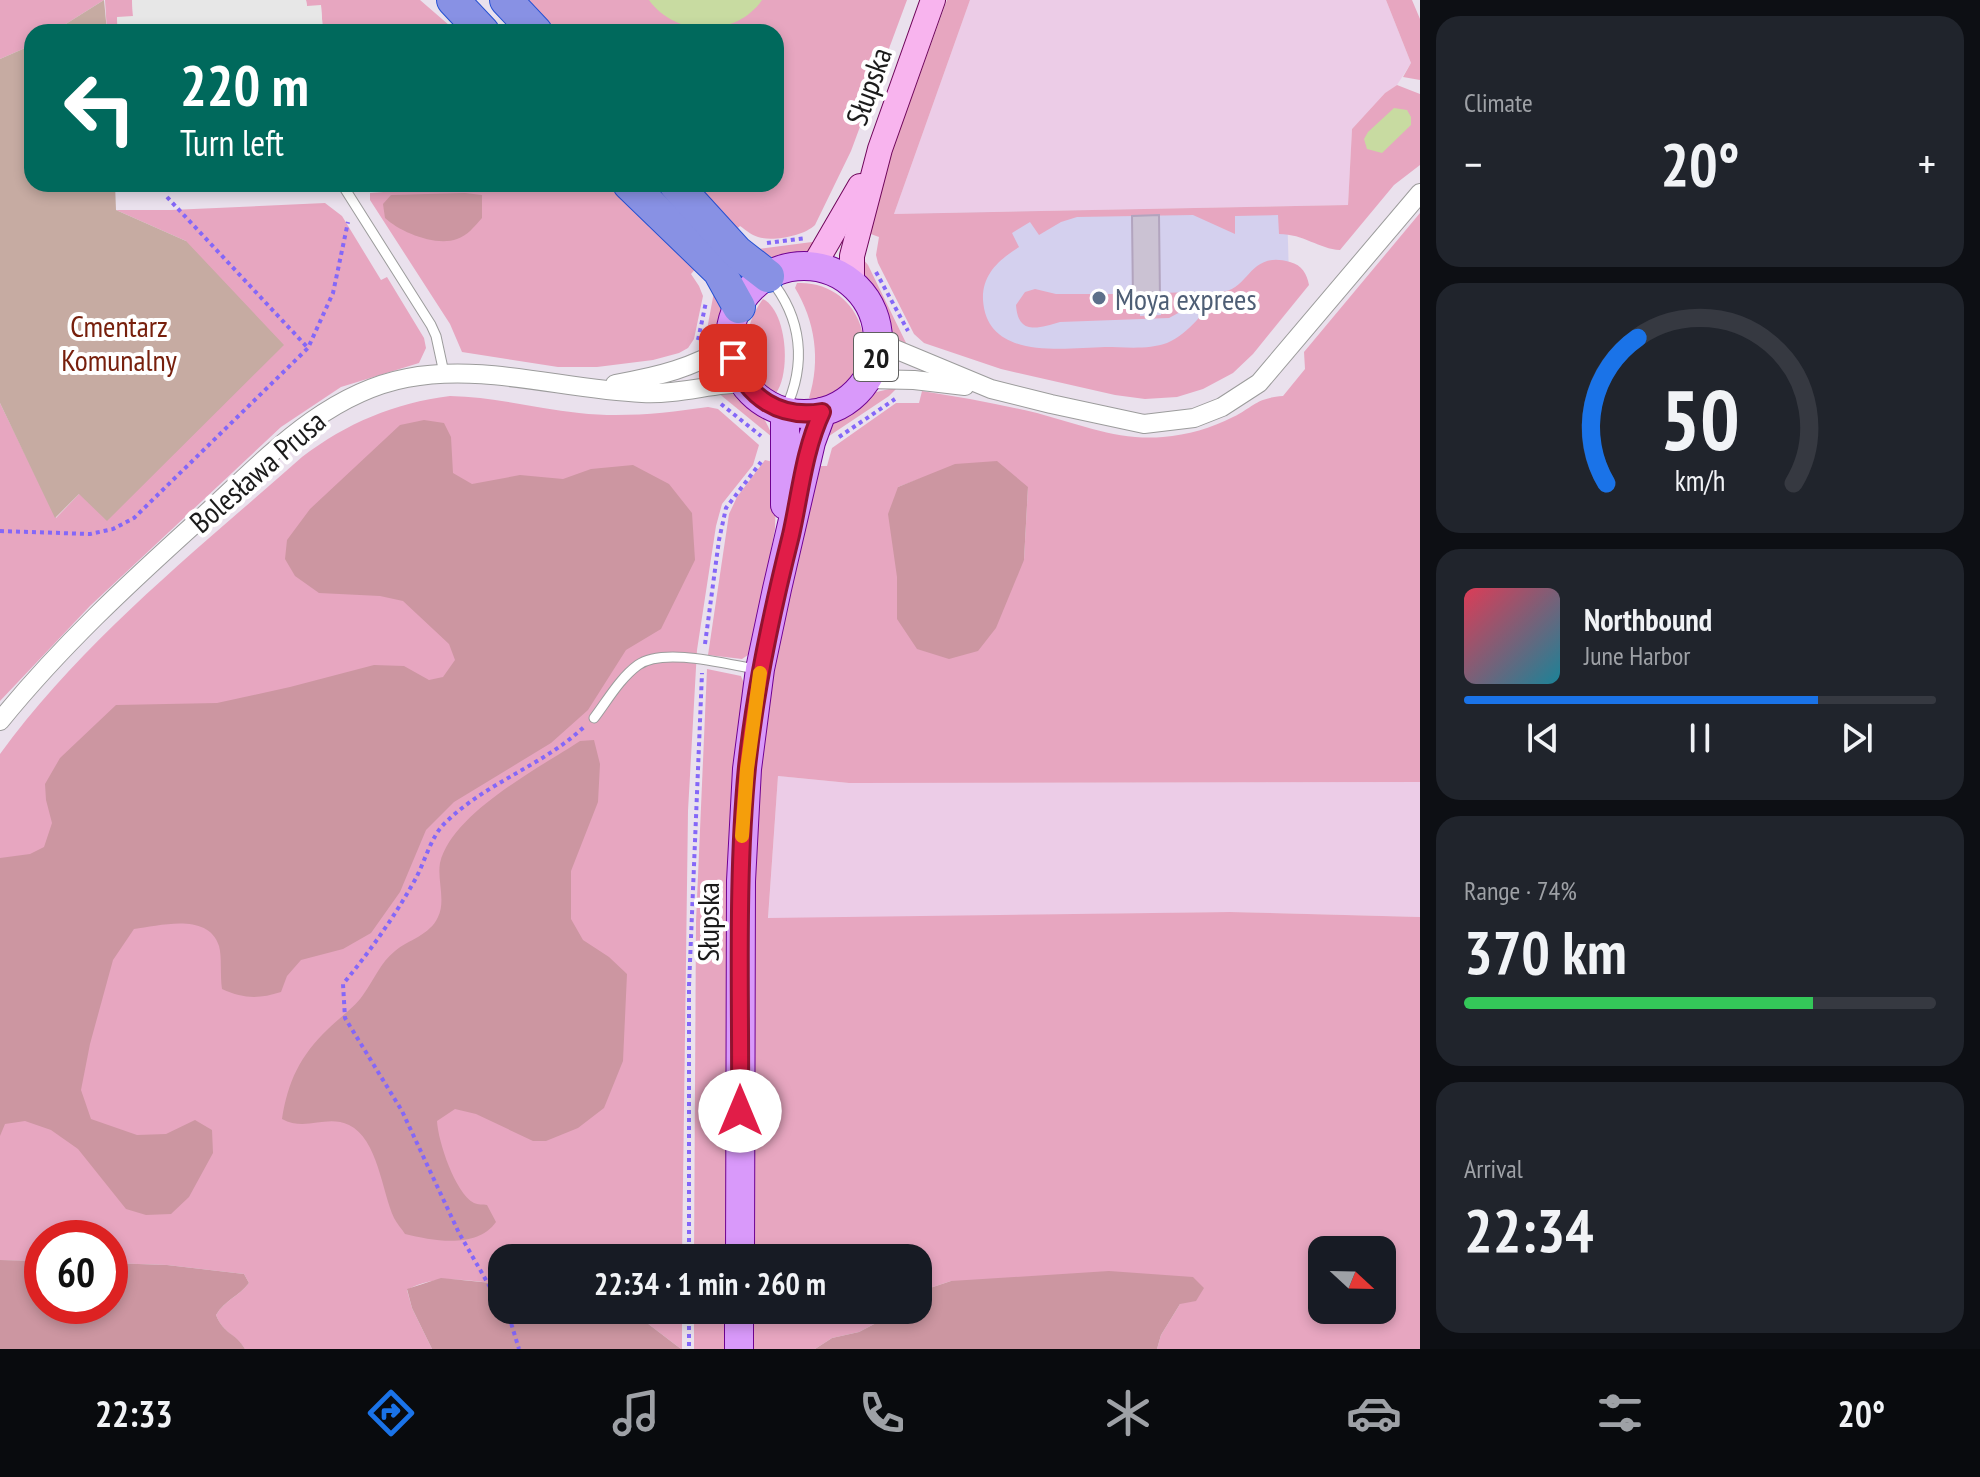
<!DOCTYPE html>
<meta charset="utf-8">
<style>
body{margin:0;font-family:"PT Sans Narrow",sans-serif;background:#20242c;color:#f1f3f6;height:100vh;display:flex;flex-direction:column;font-size:30px;white-space:nowrap}
*{box-sizing:border-box;margin:0}
p{font-size:26px;color:#9ea1a6}
.icon{flex:none;width:44px;height:44px;fill:none;stroke:currentColor;stroke-width:2;stroke-linecap:round;stroke-linejoin:round}
.map{position:relative;flex:1;overflow:hidden}
.sheet{display:flex;flex-direction:column;gap:16px;padding:16px;background:#0d0f14;width:560px}
.sheet>*{flex:none}
.guide{position:absolute;left:24px;top:24px;width:760px;height:168px;border-radius:24px;box-shadow:0 4px 12px #0003;background:#00695c;color:#fff;overflow:hidden}
.needle{width:52px;rotate:112deg}
.controls{position:absolute;left:1308px;top:1236px;display:grid;gap:16px}
.controls a{display:grid;place-items:center;width:88px;height:88px;border-radius:16px;background:#171b24;box-shadow:0 4px 12px #0003;font-size:40px}
.speed{position:absolute;left:24px;top:1220px;display:flex;gap:16px;font-size:40px;font-weight:700;text-align:center}
.speed>*{display:grid;place-content:center;width:104px;height:104px;border-radius:50%;background:#171b24;box-shadow:0 4px 12px #0003;line-height:1}
.speed .limit{border:12px solid #d22;background:#fff;color:#111}
.pin{position:absolute;display:grid;place-items:center;width:68px;height:68px;color:#fff;margin:-34px;border-radius:16px;box-shadow:0 4px 12px #0006}
.me{position:absolute;width:88px;margin:-44px;rotate:0deg;stroke-linejoin:round;filter:drop-shadow(0 0 6px #0008)}
.turn{display:flex;align-items:center;gap:28px;height:168px;padding:0 24px;font-size:36px}
.turn .icon{width:104px;height:104px;stroke-width:2.5}
.turn b{display:block;font-size:56px;line-height:68px}
.big{font-size:60px;font-weight:600;line-height:1.1}
.sheet .widget{flex:1;display:flex;flex-direction:column;justify-content:center;gap:12px;min-width:0;padding:0 28px;border-radius:24px;background:#20242c}
.sheet .dial{align-items:center;gap:0}
.dial svg{height:208px;overflow:visible;fill:none;stroke:#363941;stroke-width:7;stroke-linecap:round;text-anchor:middle}
.dial text{fill:#f1f3f6;stroke:none}
.song{display:flex;align-items:center;gap:24px}
.cover{width:96px;height:96px;border-radius:12px;background:linear-gradient(135deg,hsl(350 70% 55%),hsl(190 70% 35%))}
.played{height:8px;border-radius:4px;background:linear-gradient(90deg,#1a73e8 75%,#363941 75%)}
.keys{display:flex;justify-content:space-around;direction:ltr}
.heat{display:flex;justify-content:space-between;align-items:center;font-size:44px;direction:ltr}
.charge{height:12px;border-radius:6px;background:linear-gradient(90deg,#34c759 74%,#363941 0)}
.trip{position:absolute;left:488px;top:1244px;width:444px;height:80px;border-radius:24px;background:#171b24;box-shadow:0 4px 12px #0003;font-weight:600;line-height:80px;text-align:center}
.menu{display:flex;height:128px;justify-content:space-around;align-items:center;background:#090b0e;color:#9ea1a6}
.menu .icon{width:56px;height:56px}
.menu .on{color:#1a73e8}
.menu b{font-size:36px;color:#f1f3f6}
main{display:flex;flex:1;min-height:0}
.map>svg:first-child{display:block}
.commercial{fill:#d4d0ee}
.farmland{fill:#eccce7}
.grass{fill:#e7a6c0;fill-rule:evenodd}
.forest{fill:#cc96a1}
.cemetery{fill:#c6aba2}
.parking{fill:#e7e7e7}
.water{fill:#c8dba1}
.building{fill:#cbc2d3;stroke:#b2a4be;stroke-width:2}
.lines{fill:none;stroke-linecap:round;stroke-linejoin:round}
.lane-casing{stroke:#9c9c9c;stroke-width:11}
.street-casing{stroke:#9c9c9c;stroke-width:20}
.secondary-casing{stroke:#6f065a;stroke-width:26}
.primary-casing{stroke:#6f0291;stroke-width:30}
.highway-casing{stroke:#2551d3;stroke-width:34}
.path{stroke:#8467f8;stroke-width:4;stroke-dasharray:4 4;stroke-linecap:butt}
.lane{stroke:#fff;stroke-width:9}
.street{stroke:#fff;stroke-width:18}
.secondary{stroke:#f8b4ee;stroke-width:24}
.primary{stroke:#d999fa;stroke-width:28}
.highway{stroke:#8891e4;stroke-width:32}
.route-casing{stroke:#92132f;stroke-width:20}
.route{stroke:#e11d48;stroke-width:14}
.slow{stroke:#f59e0b;stroke-width:14}
.service-dot{fill:#5c6f8a;stroke:#fff;stroke-width:3}
.labels{text-anchor:middle;dominant-baseline:central;stroke-width:8;stroke-linejoin:round;paint-order:stroke}
.shield{fill:#fff;stroke:#5f5f5f;stroke-width:2}
.shield-label{font-size:28px;font-weight:bold;fill:#1b1b1b}
.street-label{font-size:30px;fill:#1b1b1b;stroke:#fff}
.service-label{font-size:30px;fill:#4e5e75;stroke:#fff;text-anchor:start}
.park-label{font-size:30px;fill:#771f0c;stroke:#fff}
</style>
<main>
<div class="map">
<svg width="1420" height="1349" viewBox="0 0 1420 1349">
<rect width="100%" height="100%" fill="#eae1ed"/>
<!-- commercial -->
<path class="commercial" d="M1287 207 1289 278 1232 349 1029 353 976 335 894 214Z"/>
<!-- farmland -->
<g class="farmland">
<path d="M970 0H1386L1411 63 1397 85 1385 93 1352 129 1348 205 894 214Z"/>
<path d="M778 776 849 783 1420 782V917L1230 912 768 919Z"/>
</g>
<!-- grass -->
<g class="grass">
<path d="M0 0H104L53 32H32V45L0 59Z"/>
<path d="M105 0H132L133 17 117 18 118 32H107Z"/>
<path d="M306 0H420L457 32H323L321 6H307Z"/>
<path d="M526 0H907L851 151 815 225C804 236 772 242 758 237 751 235 746 230 740 226L731 234 690 184H776V32H556Z"/>
<path d="M947 0H970L894 214 1348 205 1352 129 1385 93 1397 85 1420 94V165L1394 185 1340 250C1319 249 1304 234 1279 234L1278 215 1235 216V234L1193 215 1077 217 1061 222 1039 235 1030 222 1012 233 1019 247C999 260 982 274 983 300 987 361 1064 348 1105 347 1124 347 1148 350 1167 343 1190 333 1204 311 1220 292 1250 291 1248 250 1290 262 1302 265 1307 274 1309 285L1253 354 1233 373 1203 389 1177 397 1145 399 1115 395 1001 369 924 343 914 334 878 263 876 255 879 237 868 233 895 143Z"/>
<path d="M1386 0H1412L1420 19V80L1403 77 1411 63Z"/>
<path d="M492 184H607L641 218 695 261 698 266 691 274 699 286 703 296 694 339 688 348 679 353 653 360 597 367H558L462 352 450 324 370 200V193Z"/>
<path d="M325 203 342 216 381 280 387 277 424 338 426 348 419 363 341 387 281 427 90 606 0 701V403L56 518 79 494 186 241 116 210H171Z"/>
<path d="M1420 213V782L849 783 778 776 768 918 1230 912 1420 917V1349H1157L1161 1335 1180 1304 951 1281 918 1292V1258H754L753 848 768 694 815 466H827L832 448 896 403H919L922 391C960 397 999 404 1037 413 1078 424 1119 441 1163 437 1188 435 1211 428 1233 417 1255 406 1256 398 1283 396L1305 369 1304 352ZM922 478 1028 487 1024 560 897 619 898 487ZM1322 1250H1382V1310H1322Z"/>
<path d="M812 242H821C808 260 791 262 770 261L758 249Z"/>
<path d="M862 258 868 265 908 347 896 340 887 328 879 305 864 278Z"/>
<path d="M797 283C862 280 890 363 832 394 824 398 816 401 809 398 821 360 815 321 795 288Z"/>
<path d="M1035 289 1056 294H1133L1132 298H1139L1140 316 1161 315V293L1194 292 1197 297 1182 311 1169 318 1060 322C1039 328 1018 336 1016 305L1025 292Z"/>
<path d="M714 292 726 304C725 324 720 339 703 351Z"/>
<path d="M763 299C787 311 791 373 776 393 741 370 739 331 763 299Z"/>
<path d="M898 387 889 396 820 442 833 421 872 393Z"/>
<path d="M717 392C743 391 766 413 772 437Z"/>
<path d="M450 396C494 397 535 408 579 413 622 418 666 413 708 407L718 409 759 445 753 465 722 504 716 526 697 650 688 811 682 1258H502V1284C470 1281 436 1273 407 1290L412 1308 432 1349H245C234 1332 224 1335 216 1315 225 1300 239 1296 249 1283L244 1274 167 1265 110 1263V1238H42V1261L0 1260V754C83 640 197 550 302 457 347 423 394 403 450 396Z"/>
<path d="M765 460 777 463 775 529 751 653 742 659 708 655 729 514 737 497Z"/>
<path d="M707 669 741 676 745 686 729 1258H694L696 922Z"/>
<path d="M630 1310H682V1349H681Z"/>
<path d="M694 1310H729L728 1349H694Z"/>
<path d="M754 1310H894L880 1321 859 1332 832 1338 815 1349H754Z"/>
</g>
<!-- forest -->
<g class="forest">
<path d="M465 193 482 195V218C475 226 467 236 457 239 436 247 400 232 385 218L383 204 391 195Z"/>
<path d="M424 420 444 423 451 437 453 473 472 484 520 475 563 479 591 469 633 465 669 484 692 513 695 560 661 629 626 650 588 710 551 743 454 802 426 830 400 892 371 933 343 949 301 960 287 976 281 992C259 999 244 999 222 989 220 976 222 956 219 946 208 912 160 926 134 929L113 960 90 1044 81 1090 91 1119 137 1135 166 1134 195 1120 212 1130 213 1153 189 1197 171 1214 146 1215 126 1209 78 1149 51 1130 25 1121 5 1124 0 1136V858L30 854 44 847 52 823 46 800 45 784 60 758 116 705 217 703 290 687 374 665 404 666 429 680 443 677 455 660 449 644 403 601 380 596 319 593 295 576 285 559 287 540 310 509 400 425Z"/>
<path d="M997 461 1028 487 1024 560 996 628 978 651 949 659 917 649 897 619V577L888 514 898 487 955 464Z"/>
<path d="M594 740 600 764 598 802 571 871V919L583 940 609 957 627 974 623 1061 604 1108 578 1128 546 1141H533L476 1114 455 1109 437 1121C438 1141 455 1193 474 1203 478 1205 483 1204 487 1205L496 1222C477 1249 434 1241 405 1234 402 1229 397 1224 394 1218 382 1192 378 1139 349 1125 326 1114 306 1132 282 1119 288 1081 300 1056 328 1029 339 1018 354 1008 363 995 374 980 380 963 395 951 408 940 430 935 438 917 446 901 437 880 440 863 452 813 539 768 580 741Z"/>
<path d="M0 1260 42 1261V1306H110V1263L167 1265 244 1274 249 1283C239 1296 225 1300 216 1315 224 1335 235 1332 245 1349H0Z"/>
<path d="M1109 1271 1193 1277 1204 1288 1196 1301 1180 1304 1161 1335 1157 1349H815L832 1338 859 1332 880 1321 894 1310H918V1292L951 1281Z"/>
<path d="M441 1278 502 1284V1310H630L681 1349H432L412 1308 407 1289Z"/>
</g>
<!-- cemetery -->
<g class="cemetery">
<path d="M104 0 107 32H53Z"/>
<path d="M32 45V184H115L116 210 186 241 284 345 107 521 79 494 55 518 0 403V59Z"/>
</g>
<!-- parking -->
<path class="parking" d="M132 0H306L307 6 321 5 323 32H118L117 17 133 16Z"/>
<!-- water -->
<g class="water">
<path d="M649 0H762C736 38 675 37 649 0Z"/>
<path d="M1394 108 1407 110 1411 117V125L1382 153 1367 149 1364 139 1368 132Z"/>
</g>
<!-- building -->
<path class="building" d="M1159 215 1160 300 1133 301 1132 216Z"/>
<g class="lines">
<!-- lane casing -->
<g class="lane-casing">
<g id="lane">
<path d="M345 189 431 325 436 336 444 373"/>
<path d="M770 279C802 318 807 364 785 410"/>
<path d="M594 718C607 701 620 678 638 665 663 647 726 664 755 669"/>
</g>
</g>
<!-- street casing -->
<g class="street-casing">
<g id="street">
<path d="M878 342 991 389 1051 404 1144 424 1194 418 1222 407 1259 383 1420 193"/>
<path d="M867 379 914 380 965 386"/>
<path d="M615 384C661 376 691 368 731 345"/>
<path d="M0 721C60 647 129 583 200 519 261 464 322 394 407 378 484 363 565 390 642 393 677 395 710 384 744 383"/>
</g>
</g>
<!-- secondary casing -->
<g class="secondary-casing">
<g id="secondary">
<path d="M813 267 860 186"/>
<path d="M852 284V256L880 149 933 0"/>
</g>
</g>
<!-- primary casing -->
<g class="primary-casing">
<g id="primary">
<circle cx="804" cy="340" r="74"/>
<path d="M785 505V412"/>
<path d="M740 1258 741 881 747 769 760 669 777 589 811 442 822 412"/>
<path d="M739 1349V1310"/>
</g>
</g>
<!-- highway casing -->
<g class="highway-casing">
<g id="highway">
<path d="M453 0 483 32"/>
<path d="M506 0 536 32"/>
<path d="M629 184 719 271 739 307"/>
<path d="M675 184 737 252 768 276"/>
</g>
</g>
<!-- path -->
<g class="path">
<path d="M167 197 308 348"/>
<path d="M767 243 806 238"/>
<path d="M876 272 908 331"/>
<path d="M698 340 706 302"/>
<path d="M721 404 761 436"/>
<path d="M839 437 895 399"/>
<path d="M0 531 90 534 113 529 134 518 308 348 333 293 348 222"/>
<path d="M705 644 719 540 726 508 761 462"/>
<path d="M689 1258V986L702 673"/>
<path d="M502 1308 459 1233 402 1111 345 1018 343 984C371 950 395 916 416 878 425 861 431 837 444 824 486 782 543 766 585 726"/>
<path d="M503 1310 511 1323 519 1349"/>
<path d="M689 1310V1349"/>
</g>
<!-- lane -->
<use href="#lane" class="lane"/>
<!-- street -->
<use href="#street" class="street"/>
<!-- secondary -->
<use href="#secondary" class="secondary"/>
<!-- primary -->
<use href="#primary" class="primary"/>
<!-- highway -->
<use href="#highway" class="highway"/>
</g>
<g class="lines">
<!-- route casing -->
<g class="route-casing">
<path id="route" d="M733 358C747 398 780 419 822 412 804 450 800 495 791 535 772 611 755 688 747 767 736 881 741 997 740 1111"/>
</g>
<!-- route -->
<use href="#route" class="route"/>
<!-- slow -->
<path class="slow" d="M742 836 747 769 760 673"/>
</g>
<!-- markers -->
<circle class="service-dot" cx="1099" cy="298" r="8"/>
<g class="labels">
<!-- shield labels -->
<rect class="shield" x="854" y="333" width="44" height="48" rx="6"/>
<g class="shield-label">
<text x="876" y="357">20</text>
</g>
<!-- street labels -->
<g class="street-label">
<text transform="translate(868 86) rotate(-70)">Słupska</text>
<text transform="translate(257 471) rotate(-41)">Bolesława Prusa</text>
<text transform="translate(707 922) rotate(-90)">Słupska</text>
</g>
<!-- service labels -->
<g class="service-label">
<text x="1115" y="298">Moya exprees</text>
</g>
<!-- park labels -->
<g class="park-label">
<text x="119" y="325">Cmentarz<tspan x="119" dy="34">Komunalny</tspan></text>
</g>
</g>
</svg>
<div class="controls">
<a><svg class="needle" viewBox="-14 -14 28 28"><path d="M0-13l5 13h-10z" fill="#e53935"/><path d="M0 13l5-13h-10z" fill="#9ea1a6"/></svg></a>
</div>
<div class="speed"><div class="limit">60</div></div>
<div class="pin" style="left:733px;top:358px;background:#d93025"><svg class="icon" aria-label="arrive" viewBox="0 0 24 24"><path d="M6 21V4h12l-3 4 3 4H6"/></svg></div>
<svg class="me" style="left:740px;top:1111px" viewBox="-20 -20 40 40"><circle r="19" fill="#fff"/><path d="M0-13L10 11 0 6-10 11z" fill="#e11d48"/></svg>
<div class="trip">22:34 · 1 min · 260 m</div>
<div class="guide">
<div class="turn"><svg class="icon" aria-label="left" viewBox="0 0 24 24"><path d="M17 20v-9H6M10 6l-5 5 5 5"/></svg><div><b>220 m</b>Turn left</div></div>
</div>
</div>
<section class="sheet">
<div class="widget"><p>Climate</p>
<div class="heat"><a>−</a><b class="big">20°</b><a>+</a></div>
</div>
<div class="widget dial"><svg viewBox="0 0 100 80">
<path d="M14 69A42 42 0 1 1 86 69"/>
<path d="M14 69A42 42 0 0 1 26 13" stroke="#1a73e8"/>
<text x="50" y="56" font-size="32" font-weight="700">50</text>
<text x="50" y="72" font-size="11">km/h</text>
</svg></div>
<div class="widget">
<div class="song"><i class="cover"></i><div><b>Northbound</b><p>June Harbor</p></div></div>
<div class="played"></div>
<div class="keys"><svg class="icon" aria-label="previous" viewBox="0 0 24 24"><path d="M18 5L8 12l10 7zM5 5v14"/></svg><svg class="icon" aria-label="pause" viewBox="0 0 24 24"><path d="M8 5v14M16 5v14"/></svg><svg class="icon" aria-label="next" viewBox="0 0 24 24"><path d="M6 5l10 7-10 7zM19 5v14"/></svg></div>
</div>
<div class="widget"><p>Range · 74%</p><b class="big">370 km</b><div class="charge"></div></div>
<div class="widget"><p>Arrival</p><b class="big">22:34</b></div>
</section>
</main>
<nav class="menu">
<b>22:33</b>
<svg class="icon on" aria-label="directions" viewBox="0 0 24 24"><path d="M12 3l9 9-9 9-9-9zM9 14v-3h6M13 9l2 2-2 2"/></svg>
<svg class="icon" aria-label="music" viewBox="0 0 24 24"><path d="M9 18V5l10-2v13"/><circle cx="6" cy="18" r="3"/><circle cx="16" cy="16" r="3"/></svg>
<svg class="icon" aria-label="phone" viewBox="0 0 24 24"><path d="M5 4h4l2 5-3 2q2 4 5 5l2-3 5 2v4C11 20 4 13 5 4z"/></svg>
<svg class="icon" aria-label="climate" viewBox="0 0 24 24"><path d="M12 3v18M4 7l16 10M4 17L20 7"/></svg>
<svg class="icon" aria-label="car" viewBox="0 0 24 24"><path d="M5 17H2v-5l4-1 3-4h7l3 4 3 1v5h-3M9 17h6M6 11h13"/><circle cx="7" cy="17" r="2"/><circle cx="17" cy="17" r="2"/></svg>
<svg class="icon" aria-label="filters" viewBox="0 0 24 24"><path d="M4 7h16M4 17h16"/><circle cx="9" cy="7" r="2"/><circle cx="15" cy="17" r="2"/></svg>
<b>20°</b>
</nav>
